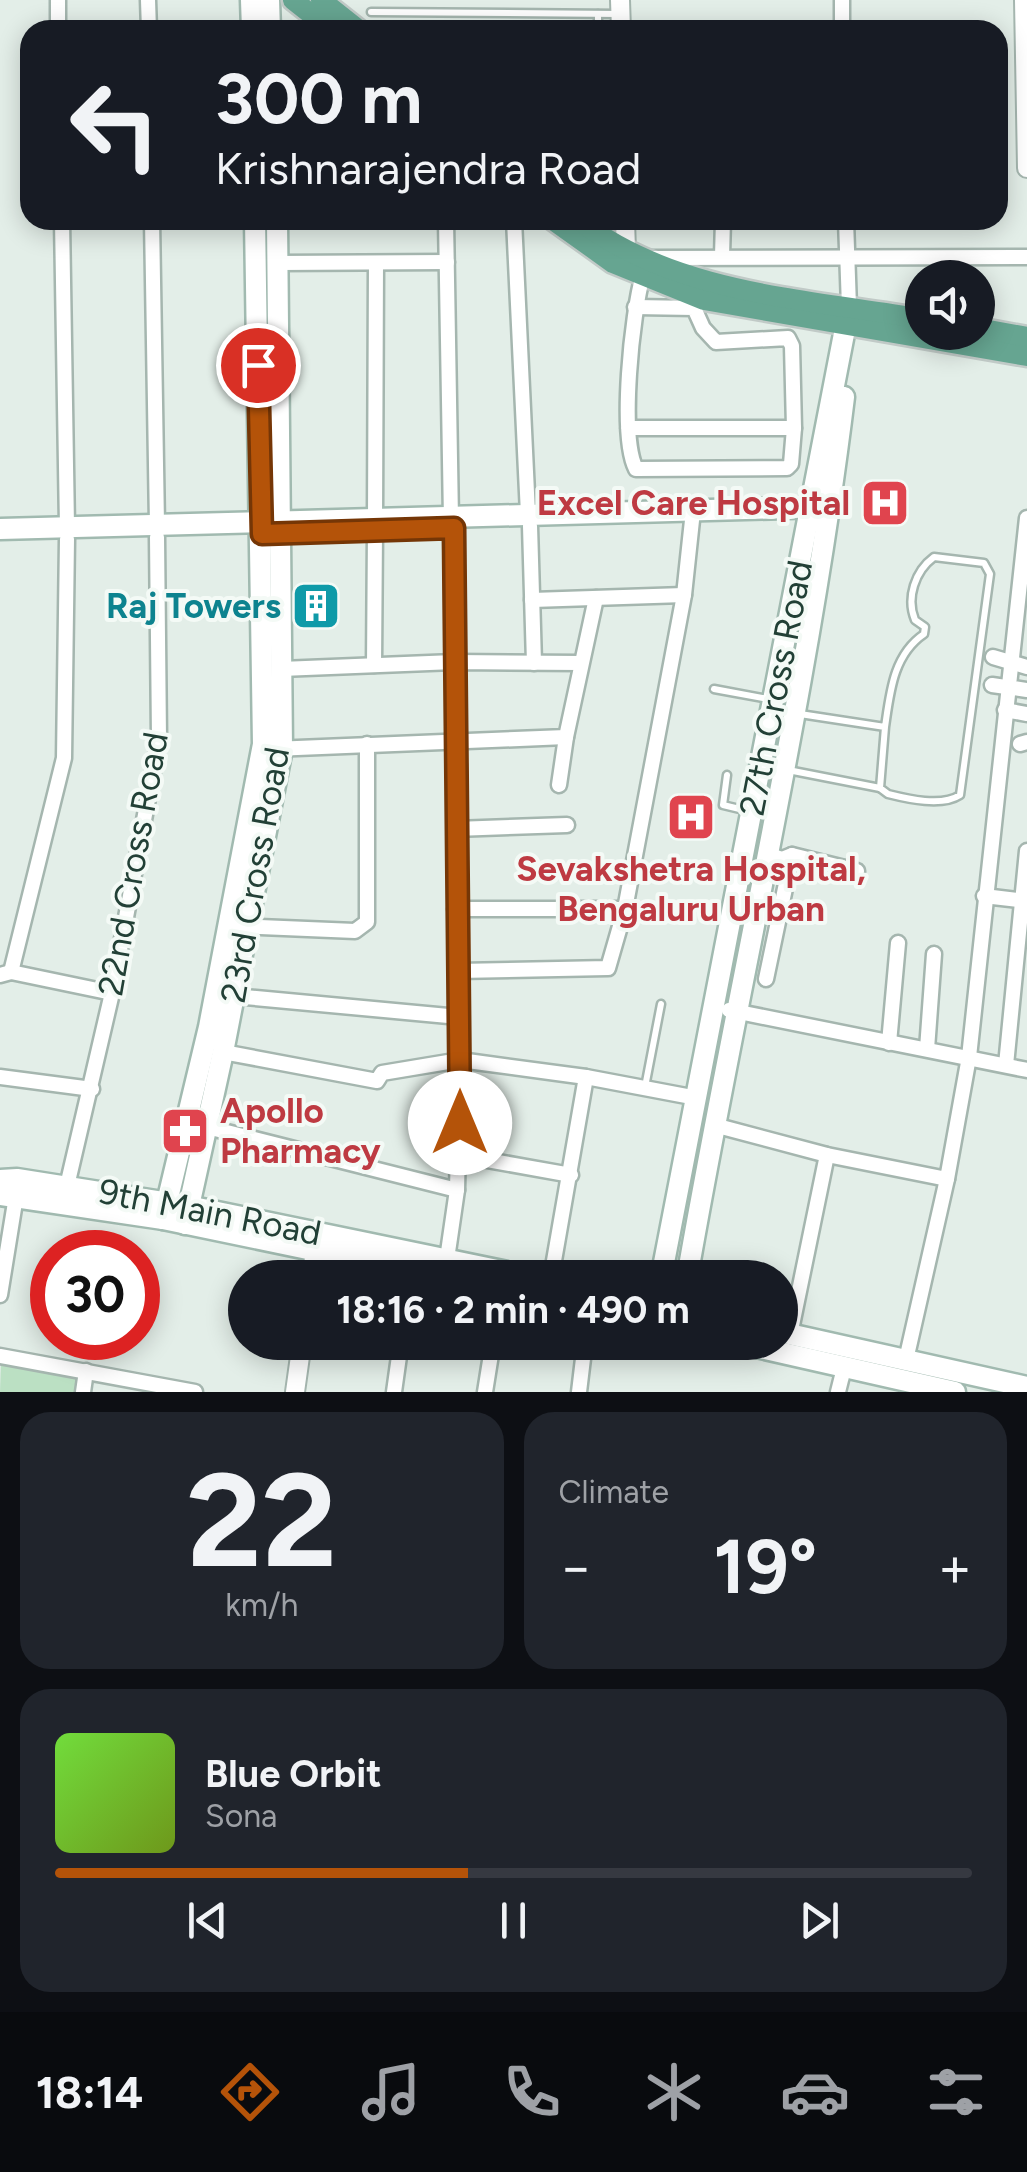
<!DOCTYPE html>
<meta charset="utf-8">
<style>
body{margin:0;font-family:Figtree,sans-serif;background:#20242c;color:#f1f3f6;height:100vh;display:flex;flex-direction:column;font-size:38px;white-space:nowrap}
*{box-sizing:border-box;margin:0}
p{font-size:32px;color:#9ea1a6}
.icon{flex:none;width:55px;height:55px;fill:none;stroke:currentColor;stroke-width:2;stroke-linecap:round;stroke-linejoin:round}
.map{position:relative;height:1392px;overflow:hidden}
.drawer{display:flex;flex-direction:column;gap:20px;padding:20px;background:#0d0f14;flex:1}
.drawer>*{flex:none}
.guide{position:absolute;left:20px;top:20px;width:988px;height:210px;border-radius:30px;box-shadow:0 5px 25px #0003;background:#171b24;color:#f1f3f6;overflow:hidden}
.fabs{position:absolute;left:905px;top:260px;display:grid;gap:20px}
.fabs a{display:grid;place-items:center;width:90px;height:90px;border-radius:50%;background:#171b24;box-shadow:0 5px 25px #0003;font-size:50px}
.speed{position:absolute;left:30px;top:1230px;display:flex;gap:20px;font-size:50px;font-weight:700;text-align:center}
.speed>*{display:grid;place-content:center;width:130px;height:130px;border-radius:50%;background:#171b24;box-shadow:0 5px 25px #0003;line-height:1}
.speed .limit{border:15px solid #d22;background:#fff;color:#111}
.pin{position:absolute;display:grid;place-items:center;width:85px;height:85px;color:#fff;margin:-42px;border:5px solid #fff;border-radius:50%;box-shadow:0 2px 10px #0007}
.me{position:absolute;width:110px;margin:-55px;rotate:0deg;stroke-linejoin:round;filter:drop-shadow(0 0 8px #0008)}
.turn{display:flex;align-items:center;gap:35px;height:210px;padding:0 30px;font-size:45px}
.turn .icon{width:130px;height:130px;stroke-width:2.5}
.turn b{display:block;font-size:70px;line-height:85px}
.big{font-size:75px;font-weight:700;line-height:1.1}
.drawer .card{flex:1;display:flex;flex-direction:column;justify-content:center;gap:15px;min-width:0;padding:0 35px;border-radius:30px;background:#20242c}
.drawer .dial{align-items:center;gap:0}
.dial b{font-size:130px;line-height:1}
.song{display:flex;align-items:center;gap:30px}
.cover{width:120px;height:120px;border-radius:15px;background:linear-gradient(135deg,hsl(100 70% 55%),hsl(80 70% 35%))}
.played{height:10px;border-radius:5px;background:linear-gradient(90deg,#b45309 45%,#363941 45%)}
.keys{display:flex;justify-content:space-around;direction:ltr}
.heat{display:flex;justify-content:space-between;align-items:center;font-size:55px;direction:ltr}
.drawer .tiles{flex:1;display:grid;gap:20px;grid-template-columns:1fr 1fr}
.card:last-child{grid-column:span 2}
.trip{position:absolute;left:228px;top:1260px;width:570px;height:100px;border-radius:50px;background:#171b24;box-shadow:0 5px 25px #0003;font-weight:700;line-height:100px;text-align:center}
.menu{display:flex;height:160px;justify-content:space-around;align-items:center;background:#090b0e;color:#9ea1a6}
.menu .icon{width:70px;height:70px}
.menu .on{color:#b45309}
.menu b{font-size:45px;color:#f1f3f6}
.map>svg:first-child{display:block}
.green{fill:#bbe0c3}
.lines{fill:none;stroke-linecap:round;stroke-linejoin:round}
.service-casing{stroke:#a5b6af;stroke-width:11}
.minor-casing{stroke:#a5b6af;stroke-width:19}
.tertiary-casing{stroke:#a5b6af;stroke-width:22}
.secondary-casing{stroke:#a1bab0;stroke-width:25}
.primary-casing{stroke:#c1cac7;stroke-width:25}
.service{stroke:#fff;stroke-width:6}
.minor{stroke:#fff;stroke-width:14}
.tertiary{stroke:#fff;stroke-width:18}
.secondary{stroke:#fff;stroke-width:20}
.primary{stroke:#66a591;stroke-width:20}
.route-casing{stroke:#753606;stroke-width:25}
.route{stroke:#b45309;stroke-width:18}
.labels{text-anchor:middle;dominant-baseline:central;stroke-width:8;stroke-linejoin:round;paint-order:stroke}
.health-label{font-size:35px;font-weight:bold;fill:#be3a42;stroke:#f4faf6;text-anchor:end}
.culture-label{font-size:35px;font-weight:bold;fill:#0d838f;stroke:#f4faf6;text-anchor:end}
.street-label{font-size:35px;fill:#224036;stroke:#f4faf6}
</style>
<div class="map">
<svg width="1027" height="1392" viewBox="0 0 1027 1392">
<rect width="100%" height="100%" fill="#e3eee8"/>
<!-- green -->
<path class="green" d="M1 1363 77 1377 74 1392H0Z"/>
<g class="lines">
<!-- service casing -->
<g class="service-casing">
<g id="service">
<path d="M371 12 619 14"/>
<path d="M598 14V30"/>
<path d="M714 689 768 699"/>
<path d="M800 714 885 727 880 788 888 794C908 799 942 807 960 795L990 574 984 563 934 557C915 571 906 598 915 620L925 627 924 634C893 655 890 693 885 727"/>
<path d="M788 770 880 788"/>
<path d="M727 775 723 805 773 817"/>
<path d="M645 1087 661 1004"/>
</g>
</g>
<!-- minor casing -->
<g class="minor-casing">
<g id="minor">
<path d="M58 0V30"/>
<path d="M148 0 149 30"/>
<path d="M842 0V30"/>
<path d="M62 220 67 527"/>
<path d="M152 220 157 525"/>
<path d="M446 220 460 1060 457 1190 447 1259"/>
<path d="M514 220 528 514"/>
<path d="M846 220 849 307"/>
<path d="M722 256 723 220"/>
<path d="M651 258 1027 257"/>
<path d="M278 263 447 262"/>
<path d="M635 307 694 308 703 328 716 342 788 338 792 346 794 428"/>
<path d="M628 428H794L791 464 787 468 636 469C619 436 632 313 643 275"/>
<path d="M375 519 376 263"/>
<path d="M530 526 534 663"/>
<path d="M532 600 684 595"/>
<path d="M993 657 1027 667"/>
<path d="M374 665 375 531"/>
<path d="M281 669 454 662 581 663"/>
<path d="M992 685 1027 690"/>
<path d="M1005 710 1027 714"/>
<path d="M1020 744 1027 742"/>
<path d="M273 749 566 737 596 598"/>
<path d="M559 785 566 737"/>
<path d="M455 829 567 825"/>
<path d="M768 854 782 859 792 855 857 871"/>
<path d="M984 896 1027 901"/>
<path d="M455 909H625"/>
<path d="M239 926 355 931 367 922V744"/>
<path d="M458 971 608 968 625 909 684 595 693 511"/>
<path d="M11 972 64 758 67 539"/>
<path d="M0 975 11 972 112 993"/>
<path d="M766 979 792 855"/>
<path d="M234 996 459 1017"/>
<path d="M729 1010 1027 1070"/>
<path d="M889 1043 898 943"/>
<path d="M927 1049 934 954"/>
<path d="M223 1052 377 1081 382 1073 460 1060 586 1077 697 1098"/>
<path d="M1006 1065 1027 851"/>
<path d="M0 1077 92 1089"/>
<path d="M714 1125 827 1155 947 1179 969 1057 1027 518"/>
<path d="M207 1127 457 1190"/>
<path d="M459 1155 571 1175"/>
<path d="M67 1186 112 993 159 739 157 537"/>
<path d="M551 1278 586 1077"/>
<path d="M0 1295 17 1190"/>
<path d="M790 1335 827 1155"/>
<path d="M0 1356 195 1392"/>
<path d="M906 1360 947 1179"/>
<path d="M83 1392 86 1371"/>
<path d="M394 1392 401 1342"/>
<path d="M485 1392 493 1342"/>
<path d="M579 1392 585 1342"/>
<path d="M838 1392 844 1368"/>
</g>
</g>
<!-- tertiary casing -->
<g class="tertiary-casing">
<g id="tertiary">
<path d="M620 0 621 30"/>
<path d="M1024 0 1027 168"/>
<path d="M625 220 626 250"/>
<path d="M311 1278 317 1238"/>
<path d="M295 1392 302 1342"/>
</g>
</g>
<!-- secondary casing -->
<g class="secondary-casing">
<g id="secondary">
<path d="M251 0 252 30"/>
<path d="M269 0 270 30"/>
<path d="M0 529 823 507"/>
<path d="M0 1180 17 1179 188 1206 536 1278"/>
<path d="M0 1195 163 1219 447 1278"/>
<path d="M163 1219 209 1027 263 744 255 220"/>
<path d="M185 1224 223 1052 282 749 277 220"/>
<path d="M661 1278 849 308"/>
<path d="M687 1278C738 984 808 693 844 397"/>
<path d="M780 1332 1027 1387"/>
<path d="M734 1342 955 1392"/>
</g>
</g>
<!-- primary casing -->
<g class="primary-casing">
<g id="primary">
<path d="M293 0 331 30"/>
<path d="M321 0 359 30"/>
<path d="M553 220 613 263 704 300 1027 356"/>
<path d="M579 220C674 294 808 299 922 319"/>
<path d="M978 328 1027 337"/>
</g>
</g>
<!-- service -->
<use href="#service" class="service"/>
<!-- minor -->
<use href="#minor" class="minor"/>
<!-- tertiary -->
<use href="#tertiary" class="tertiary"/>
<!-- secondary -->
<use href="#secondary" class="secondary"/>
<!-- primary -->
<use href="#primary" class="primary"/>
</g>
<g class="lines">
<!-- route casing -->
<g class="route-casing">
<path id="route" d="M258 365 262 534 454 528 460 1123"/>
</g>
<!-- route -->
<use href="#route" class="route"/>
</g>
<!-- icons -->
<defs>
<g id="hospital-square" transform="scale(2.5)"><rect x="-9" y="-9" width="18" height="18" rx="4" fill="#e0444e" stroke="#f4faf6"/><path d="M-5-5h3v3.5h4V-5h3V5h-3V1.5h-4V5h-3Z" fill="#fff"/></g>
<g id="building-square" transform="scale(2.5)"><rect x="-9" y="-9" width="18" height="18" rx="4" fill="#0f9aa8" stroke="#f4faf6"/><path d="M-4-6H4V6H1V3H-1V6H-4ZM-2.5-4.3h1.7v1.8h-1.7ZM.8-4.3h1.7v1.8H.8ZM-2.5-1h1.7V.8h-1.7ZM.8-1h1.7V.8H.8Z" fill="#fff"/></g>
<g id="pharmacy-square" transform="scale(2.5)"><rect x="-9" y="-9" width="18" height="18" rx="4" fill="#e0444e" stroke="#f4faf6"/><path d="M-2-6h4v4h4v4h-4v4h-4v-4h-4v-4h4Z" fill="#fff"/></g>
</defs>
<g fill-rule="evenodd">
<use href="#hospital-square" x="885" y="503"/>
<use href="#building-square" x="316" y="606"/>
<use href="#hospital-square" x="691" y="817"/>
<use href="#pharmacy-square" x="185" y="1131"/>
</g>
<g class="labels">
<!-- health labels -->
<g class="health-label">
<text x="850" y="503">Excel Care Hospital</text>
<text x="691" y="869" text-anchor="middle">Sevakshetra Hospital,<tspan x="691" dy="40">Bengaluru Urban</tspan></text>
<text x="220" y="1111" text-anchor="start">Apollo<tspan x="220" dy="40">Pharmacy</tspan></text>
</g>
<!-- culture labels -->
<g class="culture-label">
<text x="281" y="606">Raj Towers</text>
</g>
<!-- street labels -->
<g class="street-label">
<text transform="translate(776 688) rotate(-79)">27th Cross Road</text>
<text transform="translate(133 864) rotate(-80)">22nd Cross Road</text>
<text transform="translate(255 875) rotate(-80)">23rd Cross Road</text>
<text transform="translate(210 1212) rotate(11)">9th Main Road</text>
</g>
</g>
</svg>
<div class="fabs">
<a><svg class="icon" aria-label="sound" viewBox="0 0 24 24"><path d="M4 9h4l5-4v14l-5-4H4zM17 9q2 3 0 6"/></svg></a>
</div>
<div class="speed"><div class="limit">30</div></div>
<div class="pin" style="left:258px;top:365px;background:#d93025"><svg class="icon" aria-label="arrive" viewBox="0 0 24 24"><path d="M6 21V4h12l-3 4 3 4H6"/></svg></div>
<svg class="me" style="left:460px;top:1123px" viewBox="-20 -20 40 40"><circle r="19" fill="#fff"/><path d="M0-13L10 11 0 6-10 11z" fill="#b45309"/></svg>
<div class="trip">18:16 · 2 min · 490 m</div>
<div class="guide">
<div class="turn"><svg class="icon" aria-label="left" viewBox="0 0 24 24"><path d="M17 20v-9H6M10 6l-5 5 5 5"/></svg><div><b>300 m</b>Krishnarajendra Road</div></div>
</div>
</div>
<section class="drawer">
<div class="tiles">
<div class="card dial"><b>22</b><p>km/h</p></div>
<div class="card"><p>Climate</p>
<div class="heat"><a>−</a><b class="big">19°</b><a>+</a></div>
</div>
<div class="card">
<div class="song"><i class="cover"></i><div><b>Blue Orbit</b><p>Sona</p></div></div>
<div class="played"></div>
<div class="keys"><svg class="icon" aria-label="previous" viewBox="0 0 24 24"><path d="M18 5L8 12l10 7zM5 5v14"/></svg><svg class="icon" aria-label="pause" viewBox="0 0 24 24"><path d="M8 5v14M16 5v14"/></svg><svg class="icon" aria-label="next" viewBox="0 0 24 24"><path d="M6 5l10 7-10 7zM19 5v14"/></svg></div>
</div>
</div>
</section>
<nav class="menu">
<b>18:14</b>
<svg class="icon on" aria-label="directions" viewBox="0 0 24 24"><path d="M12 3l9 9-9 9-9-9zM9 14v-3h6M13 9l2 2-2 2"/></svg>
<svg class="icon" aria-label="music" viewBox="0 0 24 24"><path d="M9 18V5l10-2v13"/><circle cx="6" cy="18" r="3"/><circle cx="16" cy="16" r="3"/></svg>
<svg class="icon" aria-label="phone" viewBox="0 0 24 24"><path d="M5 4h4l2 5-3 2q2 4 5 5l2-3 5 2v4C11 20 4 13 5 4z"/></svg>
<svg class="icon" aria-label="climate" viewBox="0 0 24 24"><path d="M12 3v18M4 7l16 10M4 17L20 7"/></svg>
<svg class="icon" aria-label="car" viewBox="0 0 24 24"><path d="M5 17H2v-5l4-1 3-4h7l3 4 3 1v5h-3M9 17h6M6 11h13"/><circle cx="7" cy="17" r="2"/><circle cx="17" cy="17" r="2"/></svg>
<svg class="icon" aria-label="filters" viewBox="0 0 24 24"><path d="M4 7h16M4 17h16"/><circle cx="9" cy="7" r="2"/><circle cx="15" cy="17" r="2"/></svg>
</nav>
